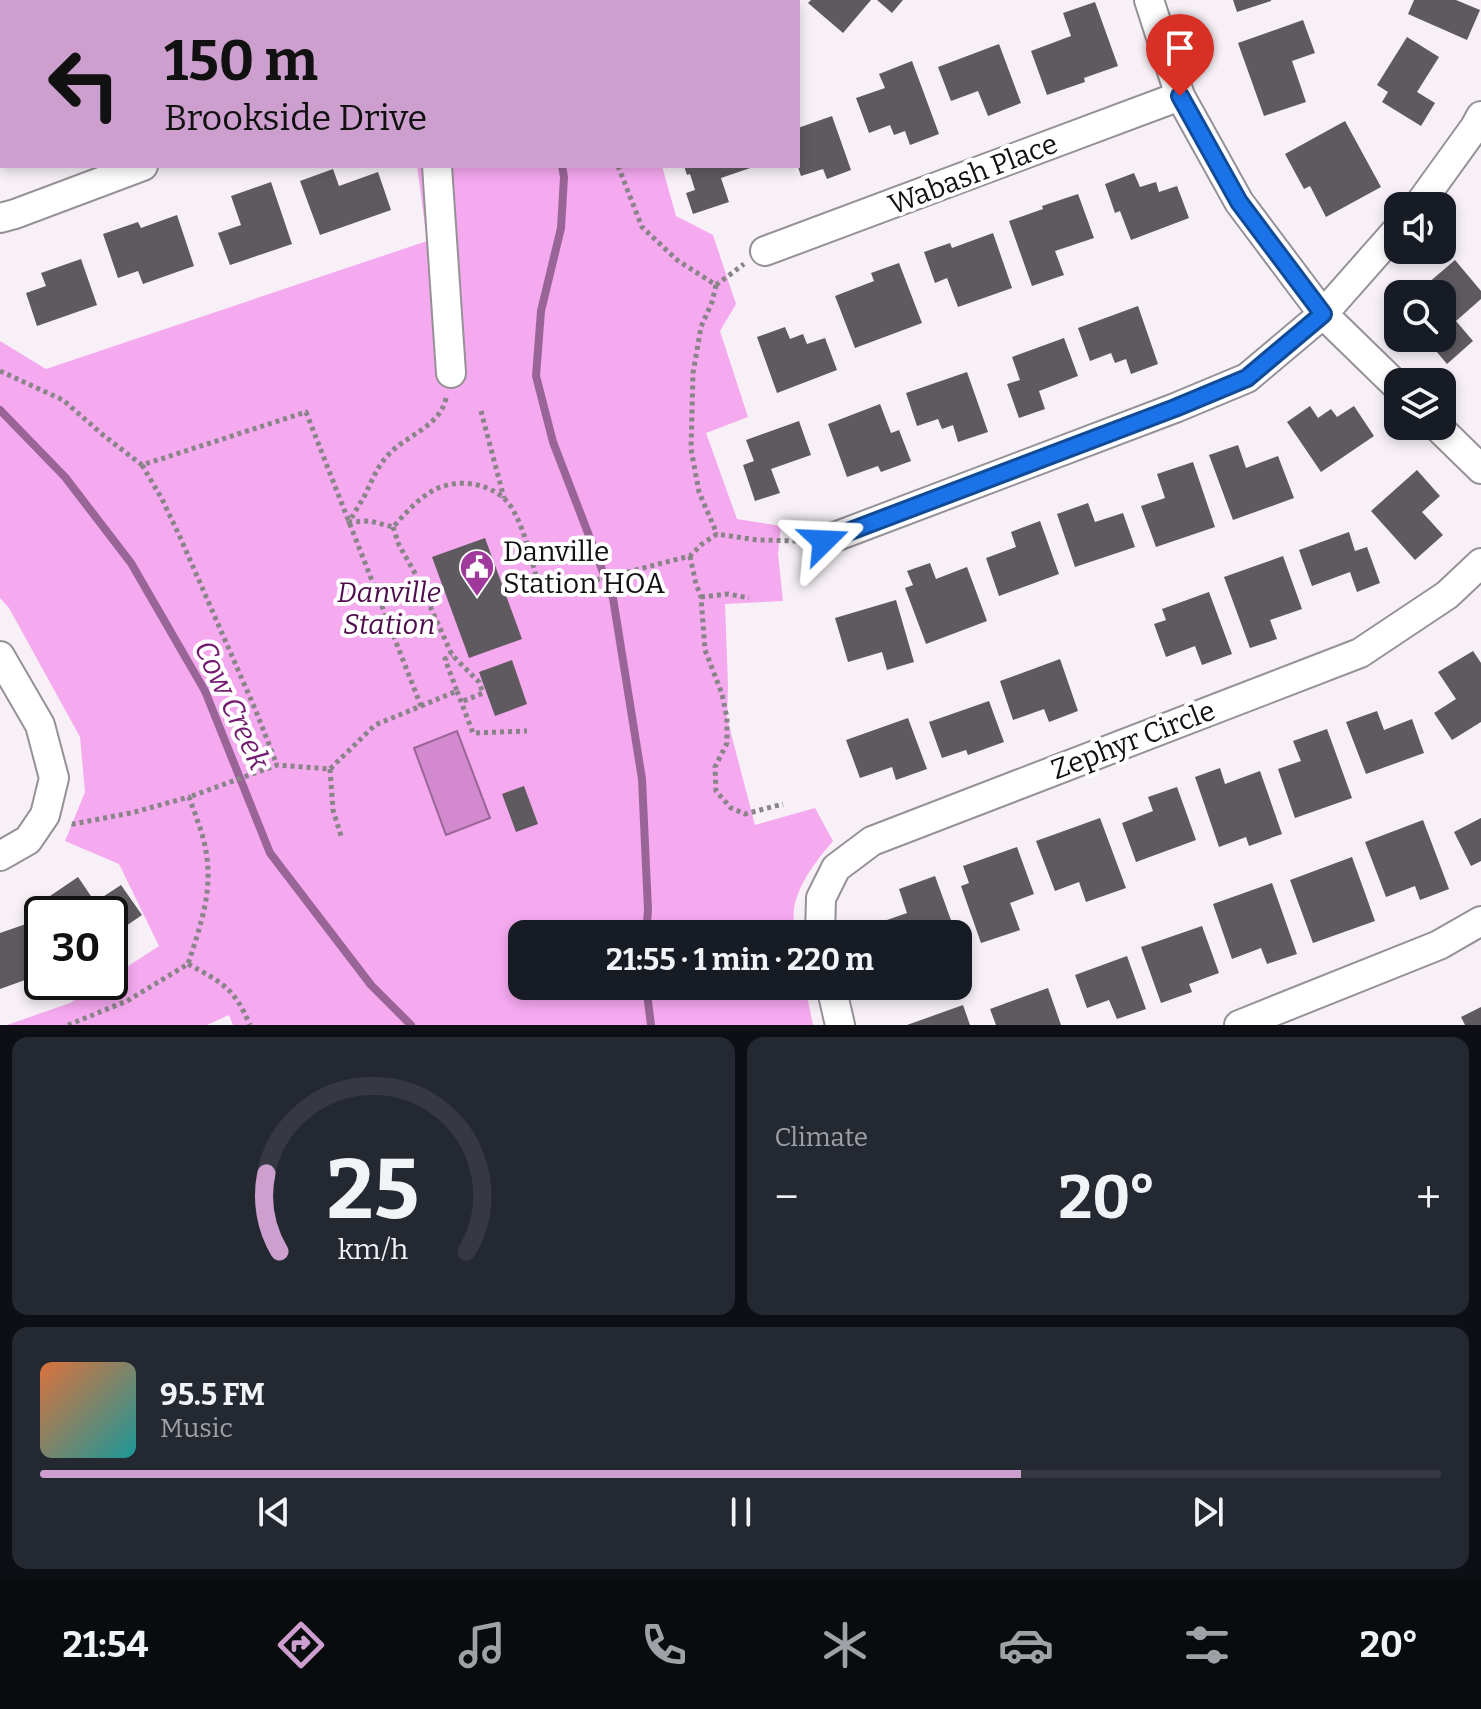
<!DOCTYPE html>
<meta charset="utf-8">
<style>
body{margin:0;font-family:Bitter,serif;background:#242831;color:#f1f3f6;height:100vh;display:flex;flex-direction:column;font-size:30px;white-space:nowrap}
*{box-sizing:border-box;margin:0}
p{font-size:26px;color:#9ea1a6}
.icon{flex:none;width:44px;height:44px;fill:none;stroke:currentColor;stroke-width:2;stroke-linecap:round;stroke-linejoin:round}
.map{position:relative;height:1025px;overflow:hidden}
.sheet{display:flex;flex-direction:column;gap:12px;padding:12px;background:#0d0f14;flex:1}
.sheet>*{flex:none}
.banner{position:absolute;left:0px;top:0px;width:800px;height:168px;box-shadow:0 4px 12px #0003;background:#cd9fce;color:#111;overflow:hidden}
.controls{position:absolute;left:1384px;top:192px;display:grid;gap:16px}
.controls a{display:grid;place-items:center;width:72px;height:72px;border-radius:16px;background:#171b24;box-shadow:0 4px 12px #0003;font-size:40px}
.speed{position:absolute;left:24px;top:896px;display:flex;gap:16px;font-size:40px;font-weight:700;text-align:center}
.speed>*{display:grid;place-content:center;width:104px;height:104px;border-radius:50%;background:#171b24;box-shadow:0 4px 12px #0003;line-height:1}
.speed .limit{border:4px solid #111;border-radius:12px;background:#fff;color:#111}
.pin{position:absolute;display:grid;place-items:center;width:68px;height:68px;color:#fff;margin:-82px -34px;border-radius:50% 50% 50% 0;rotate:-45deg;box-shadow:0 0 8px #0007}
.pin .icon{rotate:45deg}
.me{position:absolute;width:88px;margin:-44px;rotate:69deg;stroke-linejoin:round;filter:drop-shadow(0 0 6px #0008)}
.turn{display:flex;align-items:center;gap:28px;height:168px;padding:0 32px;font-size:36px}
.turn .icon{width:104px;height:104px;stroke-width:2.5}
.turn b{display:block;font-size:56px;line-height:68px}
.big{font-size:60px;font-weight:700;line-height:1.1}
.sheet .card{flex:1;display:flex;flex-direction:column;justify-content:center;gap:12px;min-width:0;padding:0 28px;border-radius:16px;background:#242831}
.sheet .dial{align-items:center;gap:0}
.dial svg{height:208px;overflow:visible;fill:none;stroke:#363941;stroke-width:7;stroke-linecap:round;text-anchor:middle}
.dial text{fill:#f1f3f6;stroke:none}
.song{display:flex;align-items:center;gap:24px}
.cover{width:96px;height:96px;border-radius:12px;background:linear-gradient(135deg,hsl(20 70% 55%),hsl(180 70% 35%))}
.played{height:8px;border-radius:4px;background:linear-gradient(90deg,#cd9fce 70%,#363941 70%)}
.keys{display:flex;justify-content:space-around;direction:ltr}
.heat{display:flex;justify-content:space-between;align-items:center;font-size:44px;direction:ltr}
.sheet .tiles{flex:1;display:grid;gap:12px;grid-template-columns:1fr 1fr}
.card:last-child{grid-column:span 2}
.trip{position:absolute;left:508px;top:920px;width:464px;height:80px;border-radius:16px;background:#171b24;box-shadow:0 4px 12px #0003;font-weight:700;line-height:80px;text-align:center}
.tab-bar{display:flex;height:128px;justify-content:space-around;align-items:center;background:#090b0e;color:#9ea1a6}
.tab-bar .icon{width:56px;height:56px}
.tab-bar .active{color:#cd9fce}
.tab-bar b{font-size:36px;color:#f1f3f6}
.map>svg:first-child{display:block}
.green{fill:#f5a9ef}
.water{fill:#d389ce;stroke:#996596;stroke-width:2}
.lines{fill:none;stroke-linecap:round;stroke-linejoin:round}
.stream{stroke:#996596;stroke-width:8}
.building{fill:#5f5a5f}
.minor-casing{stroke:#969196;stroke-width:32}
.path{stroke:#888488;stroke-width:5;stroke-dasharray:4 4;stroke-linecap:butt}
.minor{stroke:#fff;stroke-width:28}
.route-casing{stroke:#114b97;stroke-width:20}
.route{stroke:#1a73e8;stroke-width:14}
.labels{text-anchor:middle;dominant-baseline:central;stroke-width:8;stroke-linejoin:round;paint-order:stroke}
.street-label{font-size:28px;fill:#121012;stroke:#fff}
.poi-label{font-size:28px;fill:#121012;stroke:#fff;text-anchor:start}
.park-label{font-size:28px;font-style:italic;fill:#500d4e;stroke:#fff}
.water-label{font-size:30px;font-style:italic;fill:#741c72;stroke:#fff}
</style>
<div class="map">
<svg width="1481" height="1025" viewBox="0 0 1481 1025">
<rect width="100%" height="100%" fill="#f7f1f7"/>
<!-- green -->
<path class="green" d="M417 166H662L676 216 713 235 736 304 720 331 748 417 706 433 737 519 781 526 778 554 783 601 725 604 728 686 727 718 755 825 815 808 833 841C817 860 799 882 794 908 793 916 794 926 794 934H522V986H805L813 1025H233L229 1015 207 1025H7L70 1003 103 982H110V978L159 946 119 864 65 841 85 792 80 737 9 608 0 598V341L46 369 427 241Z"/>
<!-- water -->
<path class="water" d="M457 731 490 818 446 835 414 748Z"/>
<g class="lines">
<!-- stream -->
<g class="stream">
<path d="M521 0V2"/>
<path d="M562 166 564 177 561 228 541 311 536 376 553 442 613 598 642 779 648 910 646 934"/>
<path d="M0 410 65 477 131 563 205 691 270 853 371 985 411 1025"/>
<path d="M646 986 651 1025"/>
</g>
</g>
<!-- building -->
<g class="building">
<path d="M811 0H871L843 33 808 3Z"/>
<path d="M877 0H903L892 13Z"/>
<path d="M1233 0H1271V1L1237 12Z"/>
<path d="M1414 0H1456L1480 10 1467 40 1408 14Z"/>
<path d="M1095 2 1118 66 1084 78 1085 82 1047 95 1031 51 1071 36 1063 13Z"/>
<path d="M1303 20 1315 53 1292 61 1306 102 1264 116 1238 43Z"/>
<path d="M1407 37 1439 57 1417 92 1435 103 1421 126 1382 102 1388 92 1377 85Z"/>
<path d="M999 44 1021 103 988 116 978 91 951 101 938 67Z"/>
<path d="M912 61 939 134 910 145 905 131 894 135 890 125 869 133 856 98 885 88 879 74Z"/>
<path d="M832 116 851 170 827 179 823 169 801 176 798 167V128Z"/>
<path d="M1345 121 1381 187 1326 217 1310 186 1304 189 1285 154Z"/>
<path d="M684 166H756L721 178 729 202 693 214 686 193 695 190 690 174 687 175Z"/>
<path d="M333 169 339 186 378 172 391 210 320 235 300 181Z"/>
<path d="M1134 173 1140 187 1156 182 1159 192 1177 186 1189 218 1131 240 1120 211 1115 213 1105 184Z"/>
<path d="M271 182 292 244 230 265 218 233 241 225 231 196Z"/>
<path d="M1078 194 1094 238 1055 251 1064 275 1032 286 1009 221 1043 209 1042 206Z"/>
<path d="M177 215 194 266 143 284 138 271 118 278 103 234 138 222 141 228Z"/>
<path d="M993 233 1012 288 958 307 947 278 935 283 924 252 950 243 952 248Z"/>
<path d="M81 259 97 305 37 326 26 293 46 286 41 273Z"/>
<path d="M1455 260 1481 291V299L1456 321 1473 341 1447 364 1425 338H1442V294H1424L1431 288 1427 284Z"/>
<path d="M899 263 922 323 855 348 835 296 874 281 871 273Z"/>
<path d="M1138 306 1158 364 1131 374 1126 359 1115 363 1111 353 1090 361 1078 328Z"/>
<path d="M785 327 790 339 803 334 807 344 825 338 837 370 777 393 757 337Z"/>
<path d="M1064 338 1078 376 1039 391 1045 409 1019 418 1007 384 1020 380 1012 357Z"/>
<path d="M967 372 988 432 958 442 953 425 942 429 938 419 917 426 906 393Z"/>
<path d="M880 404 891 433 899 430 911 461 881 472 878 466 847 477 828 424Z"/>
<path d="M1310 406 1318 418 1331 409 1337 417 1354 406 1374 436 1321 472 1287 422Z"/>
<path d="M799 421 811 455 771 469 780 493 755 501 743 465 754 461 746 440Z"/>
<path d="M1238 445 1246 468 1278 456 1294 498 1233 520 1209 455Z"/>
<path d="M1193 462 1215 527 1156 547 1141 506 1165 498 1157 474Z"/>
<path d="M1417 470 1440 496 1422 512 1443 535 1415 560 1371 511Z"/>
<path d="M1088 503 1095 522 1123 513 1135 547 1075 567 1057 514Z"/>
<path d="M1040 521 1059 574 999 596 986 558 1016 547 1011 532Z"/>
<path d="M1349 532 1355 551 1367 547 1380 583 1357 592 1350 572 1312 586 1299 550Z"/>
<path d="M485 538 522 639 469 658 432 557Z"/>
<path d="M1283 556 1302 609 1270 620 1277 639 1250 648 1224 577Z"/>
<path d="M930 563 936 579 967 567 987 621 926 644 905 588 913 585 907 571Z"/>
<path d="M1209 592 1232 654 1202 665 1195 646 1166 657 1154 624 1166 620 1162 609Z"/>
<path d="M896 600 914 662 887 670 882 652 848 662 835 618Z"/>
<path d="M1473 651 1481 663V722L1452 740 1434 713 1456 699 1438 672Z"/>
<path d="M1060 659 1078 711 1049 722 1044 709 1013 720 1000 681Z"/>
<path d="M512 660 527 704 495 716 479 672Z"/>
<path d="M989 701 1004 742 968 755 966 750 942 758 929 722Z"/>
<path d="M1377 711 1384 730 1412 719 1424 753 1366 774 1346 722Z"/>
<path d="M908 718 927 769 896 780 892 767 860 778 846 740Z"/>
<path d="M1327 729 1352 798 1295 818 1278 769 1301 761 1293 741Z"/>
<path d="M1220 768 1225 784 1260 771 1282 834 1249 846 1246 837 1219 847 1195 777Z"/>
<path d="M524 786 538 824 516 832 502 794Z"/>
<path d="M1177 787 1196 840 1136 862 1122 823 1153 811 1148 797Z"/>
<path d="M1100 818 1126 888 1086 902 1079 882 1055 891 1036 841Z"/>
<path d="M1481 818V861L1471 866 1454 832Z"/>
<path d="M1423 820 1449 889 1420 900 1415 886 1386 897 1365 842Z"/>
<path d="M1017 847 1034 894 1010 903 1020 930 981 943 961 886 969 883 963 866Z"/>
<path d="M1352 857 1375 921 1313 943 1290 880Z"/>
<path d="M935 876 956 934H888L884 921 907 913 899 889Z"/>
<path d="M78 877 95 902 121 885 142 915 110 937V914H63L50 896Z"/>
<path d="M1272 883 1297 954 1267 964 1261 948 1232 959 1213 904Z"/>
<path d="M26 924 42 969V982H47L49 989 31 996 25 980 0 989V933Z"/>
<path d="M1202 926 1219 973 1189 984 1192 992 1161 1003 1141 947Z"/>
<path d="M1127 956 1146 1009 1117 1019 1109 1000 1087 1008 1075 975Z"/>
<path d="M1048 988 1061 1025H996L990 1009Z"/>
<path d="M963 1005 970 1025H907Z"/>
<path d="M1481 1007V1025H1465L1461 1017Z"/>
</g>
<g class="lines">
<!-- minor casing -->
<g class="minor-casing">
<g id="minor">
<path d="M414 0 415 2"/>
<path d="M1149 0 1180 96 1239 202 1323 314 1398 387"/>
<path d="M437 166 451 373"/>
<path d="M1418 206 1475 127 1481 116"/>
<path d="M0 218 15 214 143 166"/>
<path d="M765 251 1180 96"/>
<path d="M1437 426 1481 469"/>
<path d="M824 541 1175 408 1247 378 1323 314 1398 229"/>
<path d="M0 656 40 725 54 778 45 815 28 840 0 856"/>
<path d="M820 934 821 898 836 868 872 841 1360 653 1447 595 1481 563"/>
<path d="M831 986 840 1025"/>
<path d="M1239 1025 1439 945 1481 921"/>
</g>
</g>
<!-- path -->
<g class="path">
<path d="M460 0V2"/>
<path d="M581 0V2"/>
<path d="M618 166 642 227 677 260 716 285 744 264"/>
<path d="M716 285 712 302 701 327 693 373 691 449 699 492 717 534"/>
<path d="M0 371 63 400 103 435 142 465 306 412 421 706 375 725 330 769 277 765 189 797"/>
<path d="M446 398C440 426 409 434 390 453 378 465 372 480 365 495 360 504 354 513 349 522L370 521 393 527C405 514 419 497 436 489 461 477 499 484 513 510 527 535 533 567 541 594L690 556 702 544 717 534 757 540 800 541"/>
<path d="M481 411 504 498"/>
<path d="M142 465 162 499 180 537 256 711 277 765"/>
<path d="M393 527 399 545 416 575 452 655 479 682 483 693 461 702"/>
<path d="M690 556 696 584 701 597 705 650 722 694 727 718V743L715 767 716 791 731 808 745 814 783 804"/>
<path d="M701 597 728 594 749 598"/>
<path d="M457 691 473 733 527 731"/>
<path d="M421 706 457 691 445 659 452 655"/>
<path d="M330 769 333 810 342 839"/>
<path d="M188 964C223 983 234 988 250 1025"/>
<path d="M68 1025 127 1001 188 964C199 930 212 895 207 858 205 838 196 817 189 797L131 813 73 824 69 823"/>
</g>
<!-- minor -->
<use href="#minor" class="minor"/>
</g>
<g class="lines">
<!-- route casing -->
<g class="route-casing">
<path id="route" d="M824 541 1175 408 1247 378 1323 314 1239 202 1180 96"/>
</g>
<!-- route -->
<use href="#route" class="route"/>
</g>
<!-- icons -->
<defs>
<g id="civic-pin" transform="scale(1.8)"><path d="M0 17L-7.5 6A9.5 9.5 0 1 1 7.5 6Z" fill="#a0399c" stroke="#fff"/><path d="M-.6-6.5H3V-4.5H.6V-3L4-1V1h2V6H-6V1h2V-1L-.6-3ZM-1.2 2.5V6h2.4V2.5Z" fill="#fff"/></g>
</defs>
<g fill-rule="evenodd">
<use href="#civic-pin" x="477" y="567"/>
</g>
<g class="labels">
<!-- street labels -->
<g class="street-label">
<text transform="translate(973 174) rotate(-21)">Wabash Place</text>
<text transform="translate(1133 740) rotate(-21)">Zephyr Circle</text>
</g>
<!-- poi labels -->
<g class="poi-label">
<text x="503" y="551">Danville<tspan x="503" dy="32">Station HOA</tspan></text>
</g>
<!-- park labels -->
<g class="park-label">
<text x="389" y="592">Danville<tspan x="389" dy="32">Station</tspan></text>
</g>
<!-- water labels -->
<g class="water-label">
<text transform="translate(232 705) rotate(65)">Cow Creek</text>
</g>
</g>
</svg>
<div class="controls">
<a><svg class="icon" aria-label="sound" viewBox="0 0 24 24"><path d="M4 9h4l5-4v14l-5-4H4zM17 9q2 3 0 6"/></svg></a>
<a><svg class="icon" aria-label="search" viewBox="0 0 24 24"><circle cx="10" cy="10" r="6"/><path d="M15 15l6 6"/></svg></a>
<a><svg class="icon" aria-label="layers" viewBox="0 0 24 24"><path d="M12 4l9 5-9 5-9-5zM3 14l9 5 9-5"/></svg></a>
</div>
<div class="speed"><div class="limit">30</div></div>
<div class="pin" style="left:1180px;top:96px;background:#d93025"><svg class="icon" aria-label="arrive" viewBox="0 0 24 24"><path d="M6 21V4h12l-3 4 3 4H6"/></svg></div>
<svg class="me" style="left:824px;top:541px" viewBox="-20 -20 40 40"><path d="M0-17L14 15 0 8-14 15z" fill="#1a73e8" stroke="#fff" stroke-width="4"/></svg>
<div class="trip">21:55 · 1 min · 220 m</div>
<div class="banner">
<div class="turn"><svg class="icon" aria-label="left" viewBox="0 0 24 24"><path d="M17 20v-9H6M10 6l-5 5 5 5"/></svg><div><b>150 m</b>Brookside Drive</div></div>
</div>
</div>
<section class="sheet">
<div class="tiles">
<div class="card dial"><svg viewBox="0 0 100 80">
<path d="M14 69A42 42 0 1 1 86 69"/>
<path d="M14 69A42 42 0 0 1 9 39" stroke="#cd9fce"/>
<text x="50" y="56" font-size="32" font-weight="700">25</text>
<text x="50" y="72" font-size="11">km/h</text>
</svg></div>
<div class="card"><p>Climate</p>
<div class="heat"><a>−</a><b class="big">20°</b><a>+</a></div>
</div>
<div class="card">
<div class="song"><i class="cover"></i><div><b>95.5 FM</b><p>Music</p></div></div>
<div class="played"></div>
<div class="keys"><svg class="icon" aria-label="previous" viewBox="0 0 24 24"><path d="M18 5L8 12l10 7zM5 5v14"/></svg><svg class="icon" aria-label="pause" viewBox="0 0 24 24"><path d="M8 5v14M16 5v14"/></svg><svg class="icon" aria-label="next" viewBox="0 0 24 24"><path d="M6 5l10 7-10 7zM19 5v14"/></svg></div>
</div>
</div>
</section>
<nav class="tab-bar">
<b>21:54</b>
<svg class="icon active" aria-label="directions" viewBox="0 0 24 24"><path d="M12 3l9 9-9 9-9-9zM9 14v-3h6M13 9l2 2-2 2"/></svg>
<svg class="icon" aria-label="music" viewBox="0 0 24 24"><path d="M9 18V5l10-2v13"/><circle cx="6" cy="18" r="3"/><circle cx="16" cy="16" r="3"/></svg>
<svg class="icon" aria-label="phone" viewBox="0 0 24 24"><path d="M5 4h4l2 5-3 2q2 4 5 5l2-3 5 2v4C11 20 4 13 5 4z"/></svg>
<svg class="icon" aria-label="climate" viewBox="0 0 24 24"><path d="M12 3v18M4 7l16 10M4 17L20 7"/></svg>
<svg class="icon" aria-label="car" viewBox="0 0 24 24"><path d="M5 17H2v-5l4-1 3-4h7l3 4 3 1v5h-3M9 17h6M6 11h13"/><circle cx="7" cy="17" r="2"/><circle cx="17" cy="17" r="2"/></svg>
<svg class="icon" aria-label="filters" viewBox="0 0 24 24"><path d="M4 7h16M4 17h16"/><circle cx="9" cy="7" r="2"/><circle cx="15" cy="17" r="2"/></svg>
<b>20°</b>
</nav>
